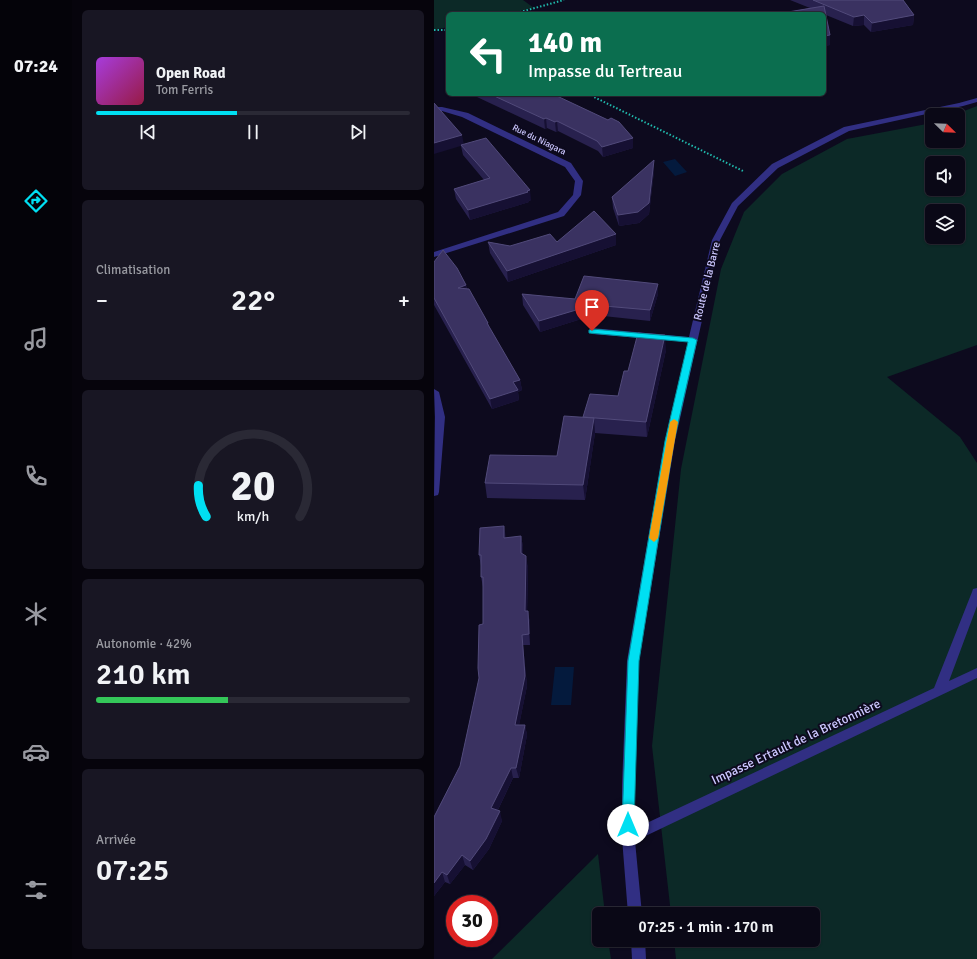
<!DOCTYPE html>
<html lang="fr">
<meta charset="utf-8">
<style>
body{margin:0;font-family:Signika,sans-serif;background:#181623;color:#f1f3f6;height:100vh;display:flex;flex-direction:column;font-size:15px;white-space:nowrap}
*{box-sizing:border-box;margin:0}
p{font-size:13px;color:#999aa1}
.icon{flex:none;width:22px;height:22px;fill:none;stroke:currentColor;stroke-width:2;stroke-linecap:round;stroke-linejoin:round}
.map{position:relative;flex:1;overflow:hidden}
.sheet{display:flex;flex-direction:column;gap:10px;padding:10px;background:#06040c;width:362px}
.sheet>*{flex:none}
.guide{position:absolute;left:12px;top:12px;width:380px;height:84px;border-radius:6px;box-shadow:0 1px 3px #0004,0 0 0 1px #2a2935;background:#0b6e4f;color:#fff;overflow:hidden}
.needle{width:26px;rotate:113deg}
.fabs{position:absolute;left:491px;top:108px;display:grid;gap:8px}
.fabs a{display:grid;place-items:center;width:40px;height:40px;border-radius:6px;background:#0a0816;box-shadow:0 1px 3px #0004,0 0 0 1px #2a2935;font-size:20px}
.speed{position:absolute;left:12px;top:895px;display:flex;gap:8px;font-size:20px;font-weight:700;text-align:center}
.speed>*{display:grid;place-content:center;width:52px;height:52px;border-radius:50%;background:#0a0816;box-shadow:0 1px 3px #0004,0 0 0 1px #2a2935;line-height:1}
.speed .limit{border:6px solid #d22;background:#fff;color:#111}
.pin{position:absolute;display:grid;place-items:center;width:34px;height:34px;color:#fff;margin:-41px -17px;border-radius:50% 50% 50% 0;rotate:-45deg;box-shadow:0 0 4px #0007}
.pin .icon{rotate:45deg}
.me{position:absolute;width:44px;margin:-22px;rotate:0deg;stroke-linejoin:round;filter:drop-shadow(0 0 3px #0008)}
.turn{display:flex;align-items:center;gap:14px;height:84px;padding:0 16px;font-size:18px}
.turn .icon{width:52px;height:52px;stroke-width:2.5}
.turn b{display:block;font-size:28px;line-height:34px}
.big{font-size:30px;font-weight:600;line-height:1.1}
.sheet .tile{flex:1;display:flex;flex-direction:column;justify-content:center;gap:6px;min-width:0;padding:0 14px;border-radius:6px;background:#181623}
.sheet .dial{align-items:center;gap:0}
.dial svg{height:104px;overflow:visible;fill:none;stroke:#2a2935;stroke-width:7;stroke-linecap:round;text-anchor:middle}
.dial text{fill:#f1f3f6;stroke:none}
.song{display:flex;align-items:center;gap:12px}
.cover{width:48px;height:48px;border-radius:6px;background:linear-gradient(135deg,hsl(280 70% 55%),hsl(340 70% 35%))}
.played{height:4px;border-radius:2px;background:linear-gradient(90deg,#00dff2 45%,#2a2935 45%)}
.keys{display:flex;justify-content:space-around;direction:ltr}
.heat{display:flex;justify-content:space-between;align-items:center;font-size:22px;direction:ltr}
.charge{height:6px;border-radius:3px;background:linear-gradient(90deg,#34c759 42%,#2a2935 0)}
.trip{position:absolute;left:158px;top:907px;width:228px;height:40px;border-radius:6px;background:#0a0816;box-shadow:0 1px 3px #0004,0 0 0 1px #2a2935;font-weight:600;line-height:40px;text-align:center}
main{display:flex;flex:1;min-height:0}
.tabs{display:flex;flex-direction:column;width:72px;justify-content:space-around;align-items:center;background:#040309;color:#999aa1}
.tabs .icon{width:28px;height:28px}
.tabs .selected{color:#00dff2}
.tabs b{font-size:18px;color:#f1f3f6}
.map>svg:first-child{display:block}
.green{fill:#0c2927;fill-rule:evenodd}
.water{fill:#041a3d}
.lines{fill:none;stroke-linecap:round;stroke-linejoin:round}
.path{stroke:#20baad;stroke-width:2;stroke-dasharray:1.5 2;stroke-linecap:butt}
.minor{fill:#312f83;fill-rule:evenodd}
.wall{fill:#28214e}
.shaded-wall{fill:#161033}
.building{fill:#3a3261;stroke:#514a7a}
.route{fill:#00dff2;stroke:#00919d}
.slow{fill:#f59e0b}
.labels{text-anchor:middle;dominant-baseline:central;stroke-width:4;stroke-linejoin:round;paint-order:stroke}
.far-street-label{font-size:9px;fill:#ccc7ff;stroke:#0d0a1e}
.street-label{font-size:11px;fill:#ccc7ff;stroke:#0d0a1e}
.near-street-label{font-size:13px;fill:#ccc7ff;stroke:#0d0a1e}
</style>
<main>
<nav class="tabs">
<b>07:24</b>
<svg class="icon selected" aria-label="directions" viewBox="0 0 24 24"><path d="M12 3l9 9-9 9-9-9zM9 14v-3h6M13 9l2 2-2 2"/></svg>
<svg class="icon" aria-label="music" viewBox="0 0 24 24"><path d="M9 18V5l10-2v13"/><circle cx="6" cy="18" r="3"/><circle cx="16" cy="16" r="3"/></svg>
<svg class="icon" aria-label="phone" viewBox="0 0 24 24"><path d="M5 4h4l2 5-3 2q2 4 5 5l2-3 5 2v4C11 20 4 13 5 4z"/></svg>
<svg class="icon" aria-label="climate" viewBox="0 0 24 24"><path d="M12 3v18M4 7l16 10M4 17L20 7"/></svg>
<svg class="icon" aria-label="car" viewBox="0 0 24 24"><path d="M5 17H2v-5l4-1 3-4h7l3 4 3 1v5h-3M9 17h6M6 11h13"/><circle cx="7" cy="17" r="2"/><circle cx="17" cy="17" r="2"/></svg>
<svg class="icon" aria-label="filters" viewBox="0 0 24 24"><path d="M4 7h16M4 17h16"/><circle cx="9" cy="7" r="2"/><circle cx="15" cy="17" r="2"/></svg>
</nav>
<section class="sheet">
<div class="tile">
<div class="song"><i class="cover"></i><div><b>Open Road</b><p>Tom Ferris</p></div></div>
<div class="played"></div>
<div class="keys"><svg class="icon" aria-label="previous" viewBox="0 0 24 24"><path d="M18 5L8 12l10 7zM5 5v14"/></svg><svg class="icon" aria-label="pause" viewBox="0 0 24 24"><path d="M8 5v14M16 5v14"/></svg><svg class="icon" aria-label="next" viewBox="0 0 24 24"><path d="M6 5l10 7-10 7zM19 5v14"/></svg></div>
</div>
<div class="tile"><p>Climatisation</p>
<div class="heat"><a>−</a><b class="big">22°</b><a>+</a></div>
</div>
<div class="tile dial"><svg viewBox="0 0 100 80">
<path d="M14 69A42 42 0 1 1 86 69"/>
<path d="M14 69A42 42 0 0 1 8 45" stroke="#00dff2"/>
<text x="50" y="56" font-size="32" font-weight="700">20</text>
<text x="50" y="72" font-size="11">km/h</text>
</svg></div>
<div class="tile"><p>Autonomie · 42%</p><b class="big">210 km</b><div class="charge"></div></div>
<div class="tile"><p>Arrivée</p><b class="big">07:25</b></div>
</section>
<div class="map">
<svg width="543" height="959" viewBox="0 0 543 959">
<rect width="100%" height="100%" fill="#0d0a1e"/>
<!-- green -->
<g class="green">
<path d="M0 0H89L100 8 72 14H14V27L0 30Z"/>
<path d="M543 106V345L453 377 526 437 543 463V959H242L240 940H379V914H237L218 746 247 469 287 269 310 212 348 174 413 139 498 123V141H524V115H520ZM498 163H524V189H498ZM498 211H524V237H498Z"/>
<path d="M164 854 171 914H165V940H174L177 959H58Z"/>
</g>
<!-- water -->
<g class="water">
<path d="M241 159 253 172 241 176 229 162Z"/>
<path d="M121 667H140L137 705H117Z"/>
</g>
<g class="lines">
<!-- path -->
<g class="path">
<path d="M79 14 130 0"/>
<path d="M0 30H14"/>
<path d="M154 94 309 171"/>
</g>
<!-- minor -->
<g class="minor">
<path d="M543 98V102L529 106 415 131 344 168 304 206 286 240 241 441 205 661 200 785V829L500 688 538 592 539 589 543 588V606L515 681 543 668V678L201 841 208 914H194L188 838V785L193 661 231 441 254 342 158 334 154 331 158 328 255 337 278 240 298 203 338 164 410 127 525 103Z"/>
<path d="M0 107H8L34 113 137 163 149 181 147 195 130 216 0 257V252L124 212 139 195 141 181 131 167 28 117 8 111H0Z"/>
<path d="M0 389 5 392 11 417 5 492 4 495 0 496 1 417Z"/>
<path d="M197 940H211L212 959H198Z"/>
</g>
</g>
<!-- wall -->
<g class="wall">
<path d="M356 0H469L480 15 479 25 437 32 430 25 419 26 392 15 396 45 390 46V14H354V12L376 8Z"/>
<path d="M42 94H114L199 138V148L169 157 164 151 124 131 122 132 113 128 111 129 43 97Z"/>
<path d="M30 144 97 200 95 201V202L36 220 22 199 20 189 50 180 29 155 27 146Z"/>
<path d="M220 171 215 214 205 223 185 226 179 208 178 197Z"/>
<path d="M54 242 76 246 123 242 182 245 74 282 56 253Z"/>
<path d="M0 262 32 285 33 289 54 323 55 327 86 380 88 390 84 392 85 400 58 409 0 305Z"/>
<path d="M224 284V294L216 321 160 315 106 332 89 305 88 294 141 299Z"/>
<path d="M232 350 213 437 161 433 151 500 53 498 51 483 123 456 149 417 184 396 194 371Z"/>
<path d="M87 536 89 547V554L94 567 93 611 96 622V645H89L93 686 85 725H91L93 735 85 778H79L64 810 68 821 55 849 39 870 31 865 16 884 11 882 0 896V817L26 766 45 678 49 624V587L47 577V566L45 555 72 538Z"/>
</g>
<!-- shaded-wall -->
<g class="shaded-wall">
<path d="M430 15V25L419 26 420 17Z"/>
<path d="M480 15 479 25 437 32 438 23Z"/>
<path d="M396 35V45L390 46V36Z"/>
<path d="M112 118 113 128 111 129 110 119Z"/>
<path d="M123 121 124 131 122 132 121 122Z"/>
<path d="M28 135 30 145 0 154V143Z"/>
<path d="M199 138V148L169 157 168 147Z"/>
<path d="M220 160V171L215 214 205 223 185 226 184 215Z"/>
<path d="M96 190 97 200 95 201V202L36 220 34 210Z"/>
<path d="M182 234V245L74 282 73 271Z"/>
<path d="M224 284V294L216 321V310Z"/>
<path d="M32 285 34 295 24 288Z"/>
<path d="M159 305 160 315 106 332 105 321Z"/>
<path d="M231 335 232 350 213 437 212 422Z"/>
<path d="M86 380 88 390 84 392 85 400 58 409 56 399 79 382Z"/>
<path d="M160 418 161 433 151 500 149 485Z"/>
<path d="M70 526 72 537V548L70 538Z"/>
<path d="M87 536 89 547V563L87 553Z"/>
<path d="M92 556 94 567 93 622 91 611Z"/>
<path d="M94 611 96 622V645L95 634Z"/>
<path d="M88 635 89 645 93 686 83 735 81 725Z"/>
<path d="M91 725 93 735 85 778 82 768Z"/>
<path d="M77 768 79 778 60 818 57 808Z"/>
<path d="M66 811 68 821 55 849 39 870 36 861Z"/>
<path d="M28 855 31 865 16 884 13 875Z"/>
<path d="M8 872 11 882 0 896V883Z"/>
</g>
<!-- building -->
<g class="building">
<path d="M379 0H469L480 15 438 23 430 15 420 17Z"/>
<path d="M390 6 396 35 390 36V14H356L354 12Z"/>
<path d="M56 94H114L123 96 174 120 177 118 185 122 199 138 168 147 163 141 123 121 121 122 112 118 110 119Z"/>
<path d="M0 103 28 135 0 143Z"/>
<path d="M52 138 96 190 93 191 94 192 34 210 20 189 56 178 27 145Z"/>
<path d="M220 160 215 203 204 212 184 215 178 197Z"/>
<path d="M160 211 182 234 73 271 54 242 76 246 116 234 123 242Z"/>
<path d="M9 250 23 268 32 285 24 288 35 289 54 323H53L86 380 79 382 84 390 56 399 0 298V262Z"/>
<path d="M150 276 224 284 216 310 159 305 105 321 88 294 141 299Z"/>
<path d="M204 333 231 335 212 422 149 417 156 394 184 396 190 371H194Z"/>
<path d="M130 416 160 418 149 485 51 483 56 455 123 456Z"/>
<path d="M70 526V538L87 536V553L92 556 91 611H94L95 634 88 635 91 676 81 725H91L82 768H77L57 808 66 811 52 839 36 861 28 855 13 875 8 872 0 883V817L26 766 45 678 44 668 45 625 49 624V577H47V555H45L46 528Z"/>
</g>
<!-- route -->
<path class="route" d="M158 329 259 338 263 340 240 441 205 661 200 825 198 829 194 830 190 829 188 825 194 661 231 441 254 342 155 333V330Z"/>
<!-- slow -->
<path class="slow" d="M240 419 244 422 224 538 220 542 215 538 236 422Z"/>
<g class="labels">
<!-- far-street labels -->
<g class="far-street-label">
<text transform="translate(105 140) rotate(26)">Rue du Niagara</text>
</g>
<!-- street labels -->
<g class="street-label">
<text transform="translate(273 281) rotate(-76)">Route de la Barre</text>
</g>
<!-- near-street labels -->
<g class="near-street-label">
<text transform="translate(362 742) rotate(-25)">Impasse Ertault de la Bretonnière</text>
</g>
</g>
</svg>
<div class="fabs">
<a><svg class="needle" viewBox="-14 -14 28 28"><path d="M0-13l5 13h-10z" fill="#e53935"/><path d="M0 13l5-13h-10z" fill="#999aa1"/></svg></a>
<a><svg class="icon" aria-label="sound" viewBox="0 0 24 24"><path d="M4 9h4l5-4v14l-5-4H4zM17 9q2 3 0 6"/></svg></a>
<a><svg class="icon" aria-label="layers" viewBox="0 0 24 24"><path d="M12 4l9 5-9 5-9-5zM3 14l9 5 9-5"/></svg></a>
</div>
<div class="speed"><div class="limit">30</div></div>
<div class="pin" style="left:158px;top:331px;background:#d93025"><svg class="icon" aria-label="arrive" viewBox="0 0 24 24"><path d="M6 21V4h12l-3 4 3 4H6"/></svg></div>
<svg class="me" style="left:194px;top:825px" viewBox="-20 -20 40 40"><circle r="19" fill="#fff"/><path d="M0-13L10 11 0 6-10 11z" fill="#00dff2"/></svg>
<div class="trip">07:25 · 1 min · 170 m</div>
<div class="guide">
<div class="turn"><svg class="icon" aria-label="left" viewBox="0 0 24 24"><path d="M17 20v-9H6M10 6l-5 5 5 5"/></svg><div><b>140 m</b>Impasse du Tertreau</div></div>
</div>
</div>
</main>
